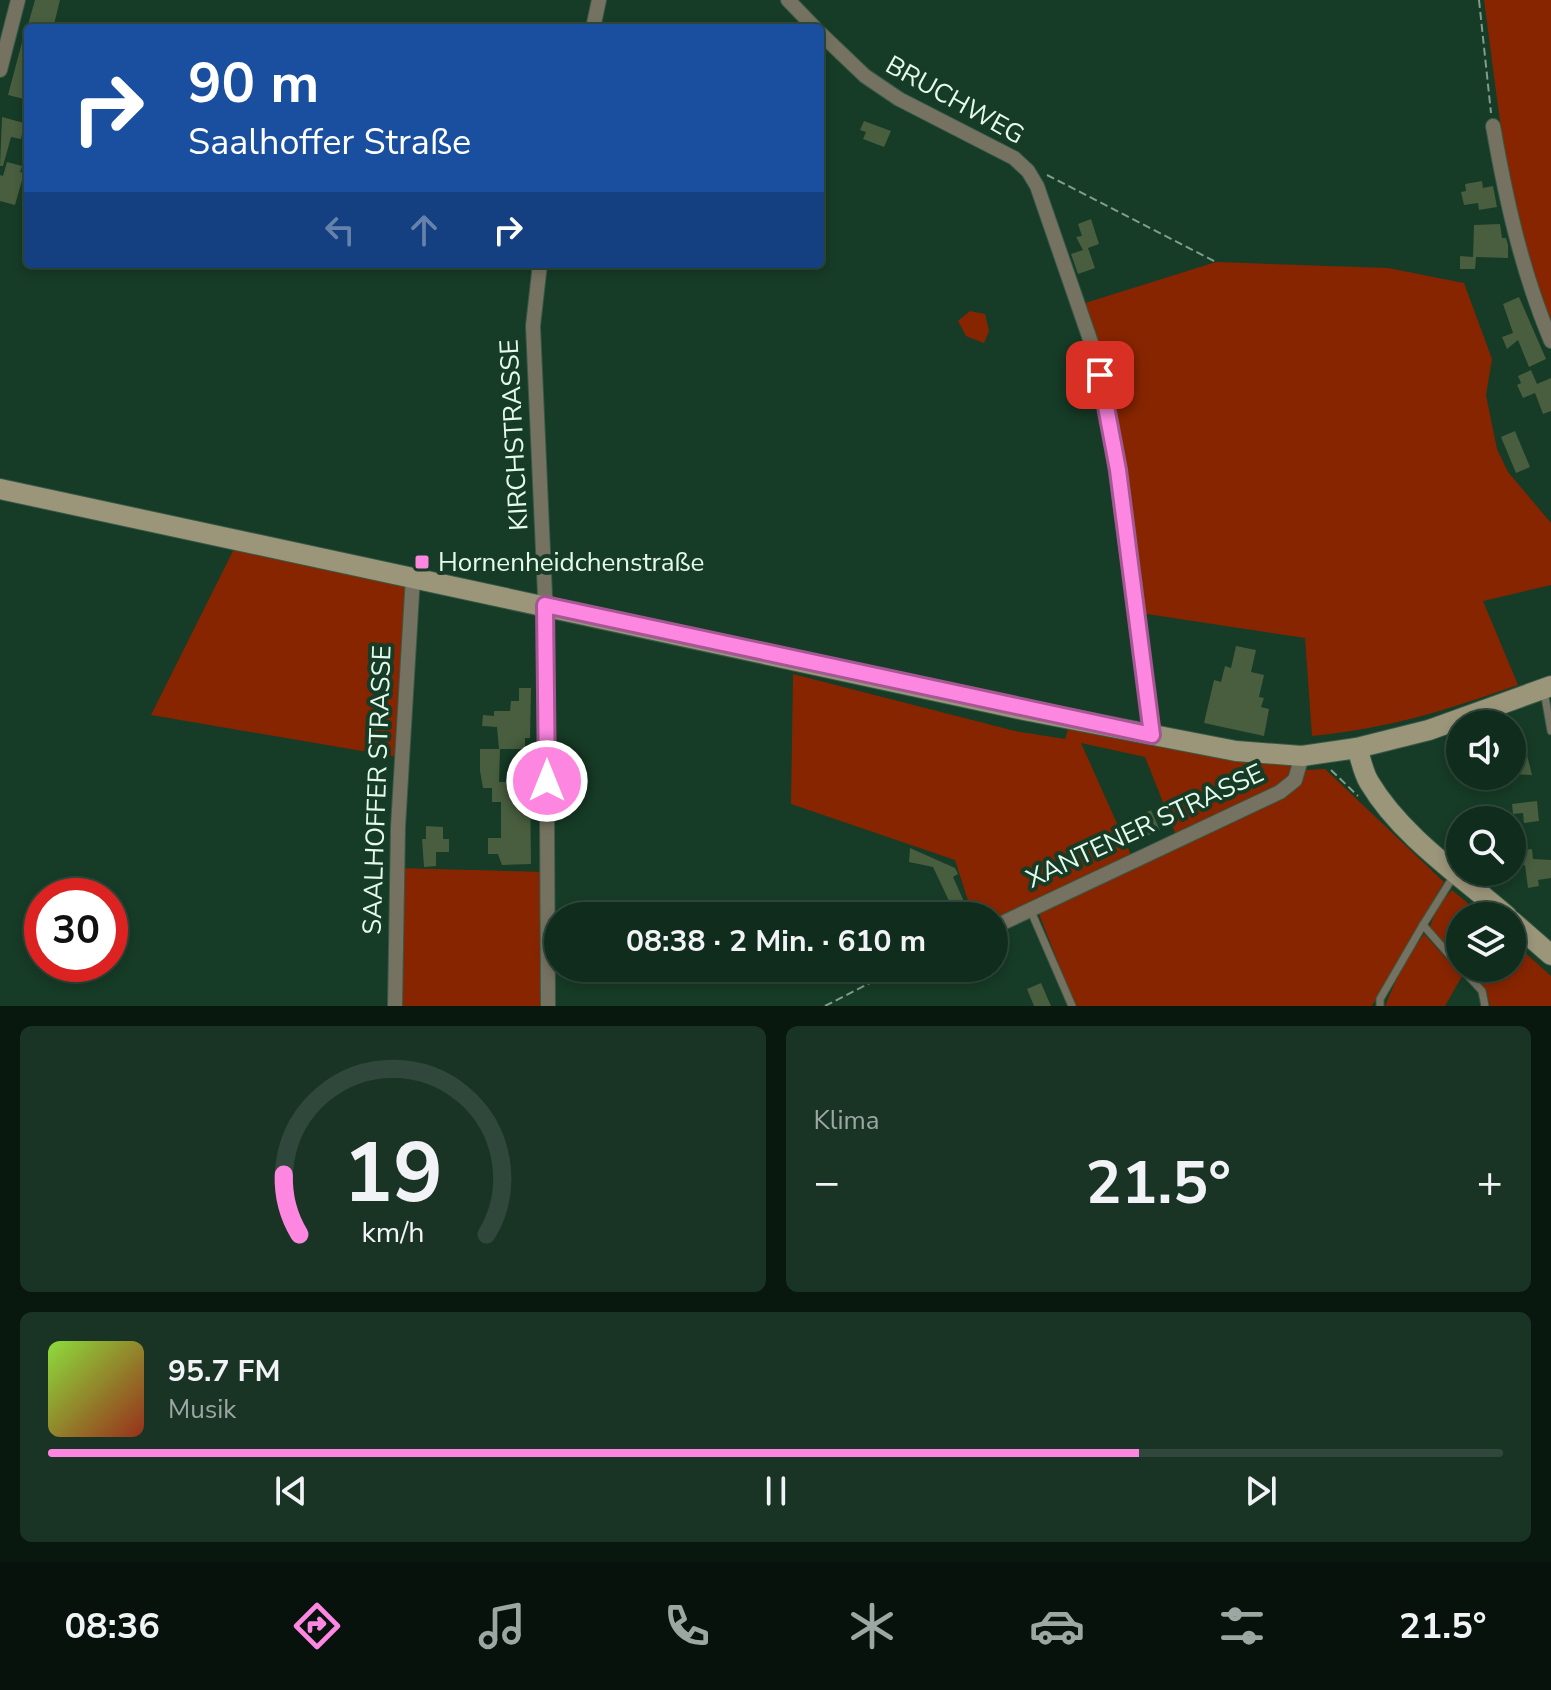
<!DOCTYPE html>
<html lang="de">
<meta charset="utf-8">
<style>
body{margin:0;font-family:"Nunito Sans",sans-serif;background:#193425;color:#f1f3f6;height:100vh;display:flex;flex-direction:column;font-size:30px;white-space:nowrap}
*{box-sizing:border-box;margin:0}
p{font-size:26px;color:#9ca7a3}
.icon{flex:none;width:44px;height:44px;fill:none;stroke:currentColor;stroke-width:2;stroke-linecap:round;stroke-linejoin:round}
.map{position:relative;height:1006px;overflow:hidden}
.details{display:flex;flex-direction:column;gap:20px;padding:20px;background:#09180f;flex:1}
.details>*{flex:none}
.guide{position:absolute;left:24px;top:24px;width:800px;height:244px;border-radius:8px;box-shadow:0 4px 12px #0003,0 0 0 2px #30483b;background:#1a4fa0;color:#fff;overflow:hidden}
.buttons{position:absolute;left:1446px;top:710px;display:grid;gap:16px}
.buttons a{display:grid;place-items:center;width:80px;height:80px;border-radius:50%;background:#102c1c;box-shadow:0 4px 12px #0003,0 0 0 2px #30483b;font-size:40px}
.speed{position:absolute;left:24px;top:878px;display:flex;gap:16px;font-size:40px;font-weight:700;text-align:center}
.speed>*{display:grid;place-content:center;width:104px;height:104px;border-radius:50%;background:#102c1c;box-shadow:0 4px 12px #0003,0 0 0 2px #30483b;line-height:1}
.speed .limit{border:12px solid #d22;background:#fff;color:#111}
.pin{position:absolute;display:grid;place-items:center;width:68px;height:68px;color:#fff;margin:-34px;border-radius:16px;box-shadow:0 4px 12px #0006}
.me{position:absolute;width:88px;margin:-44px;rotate:0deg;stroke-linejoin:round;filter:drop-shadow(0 0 6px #0008)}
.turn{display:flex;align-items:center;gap:28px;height:168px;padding:0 32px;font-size:36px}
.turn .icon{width:104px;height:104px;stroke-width:2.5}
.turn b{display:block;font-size:56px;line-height:68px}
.lanes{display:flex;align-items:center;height:76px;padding:0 32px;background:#0003;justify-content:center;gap:40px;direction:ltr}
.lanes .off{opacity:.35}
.big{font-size:60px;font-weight:700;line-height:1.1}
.details .tile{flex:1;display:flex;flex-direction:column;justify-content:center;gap:12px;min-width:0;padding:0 28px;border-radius:12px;background:#193425}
.details .dial{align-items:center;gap:0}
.dial svg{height:208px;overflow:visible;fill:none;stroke:#30483b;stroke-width:7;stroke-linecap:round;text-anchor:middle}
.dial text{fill:#f1f3f6;stroke:none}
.song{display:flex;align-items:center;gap:24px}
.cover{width:96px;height:96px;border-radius:12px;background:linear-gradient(135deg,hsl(90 70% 55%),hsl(10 70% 35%))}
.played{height:8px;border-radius:4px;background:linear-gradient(90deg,#fd86e1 75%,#30483b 75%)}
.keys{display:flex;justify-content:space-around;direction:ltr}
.heat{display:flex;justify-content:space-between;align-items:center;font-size:44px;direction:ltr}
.details .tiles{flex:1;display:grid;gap:20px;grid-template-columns:1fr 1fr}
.tile:last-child{grid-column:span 2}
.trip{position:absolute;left:544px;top:902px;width:464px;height:80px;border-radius:40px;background:#102c1c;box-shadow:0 4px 12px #0003,0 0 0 2px #30483b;font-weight:700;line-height:80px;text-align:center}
.tabs{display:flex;height:128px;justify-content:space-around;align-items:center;background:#06120b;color:#9ca7a3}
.tabs .icon{width:56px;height:56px}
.tabs .on{color:#fd86e1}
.tabs b{font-size:36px;color:#f1f3f6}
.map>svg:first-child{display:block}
.green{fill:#872501}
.building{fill:#485e3e}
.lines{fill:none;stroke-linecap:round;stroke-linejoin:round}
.lane-casing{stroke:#375a46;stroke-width:9}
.street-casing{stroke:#375a46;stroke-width:16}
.secondary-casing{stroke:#375a46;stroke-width:22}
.path{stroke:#819d8c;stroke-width:2;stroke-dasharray:8 4;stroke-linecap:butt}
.lane{stroke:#757261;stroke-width:7}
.street{stroke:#757261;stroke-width:14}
.secondary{stroke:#9b957a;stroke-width:20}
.route-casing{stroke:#a45792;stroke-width:20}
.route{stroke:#fd86e1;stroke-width:14}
.poi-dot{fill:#fd86e1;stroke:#163b26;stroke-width:3}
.labels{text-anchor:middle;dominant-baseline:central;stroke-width:8;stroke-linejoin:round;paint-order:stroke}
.street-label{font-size:26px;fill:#e5faec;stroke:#163b26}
.poi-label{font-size:26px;fill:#e5faec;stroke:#163b26;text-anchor:start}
</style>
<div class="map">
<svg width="1551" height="1006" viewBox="0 0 1551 1006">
<rect width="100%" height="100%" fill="#163b26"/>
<!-- green -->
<g class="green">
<path d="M1484 0H1551V323C1508 221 1499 109 1484 0Z"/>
<path d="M1216 262 1388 268 1464 283 1492 359 1486 395 1497 449 1508 472 1551 523V585L1483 601 1518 685C1443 711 1392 728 1312 736L1305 638 1140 613 1082 304Z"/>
<path d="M970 311 985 314 989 331 984 343 966 336 958 321Z"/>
<path d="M239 539 413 576 403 758 151 715Z"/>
<path d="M793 674 1015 731 1065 739 1069 726 1294 763 1290 780 1176 835 1145 757 1081 743 1132 857 994 921V916H973L955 860 791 804Z"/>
<path d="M1325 769 1444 882 1372 1006H1075L1039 914 1040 910 1297 784 1306 770Z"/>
<path d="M397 868 547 872 548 1006H395Z"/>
<path d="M1452 890 1483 916H1460V962L1439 941 1430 926 1438 906Z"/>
<path d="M1424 934 1462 976 1445 1006H1385L1403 964Z"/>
<path d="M1512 941 1551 976V1006H1490L1486 990 1465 968H1512Z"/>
</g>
<!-- building -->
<g class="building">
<path d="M35 0H60L53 28H27Z"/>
<path d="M25 31H28V100L8 95Z"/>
<path d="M2 117 24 123 21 139 11 137 3 166H0Z"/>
<path d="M864 121 891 131 884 147 863 139 866 132 860 130Z"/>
<path d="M7 162 22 166 20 172 24 173 15 205 0 201V175L3 176Z"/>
<path d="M1482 181 1483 188 1493 186 1497 207 1479 210 1478 203 1464 205 1461 192 1466 191 1465 184Z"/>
<path d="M1091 219 1099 244 1088 248 1095 268 1078 274 1071 254 1083 250 1076 237 1082 236 1078 224Z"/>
<path d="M1500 224 1502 238H1506L1508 245V258L1476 257 1475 269H1460V256L1473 257 1474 225Z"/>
<path d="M1519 297 1546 359 1529 367 1518 340 1507 349 1502 337 1513 333 1503 304Z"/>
<path d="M1531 370 1537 384 1551 378V411L1543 414 1535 393 1523 398 1517 385 1521 383 1518 376Z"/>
<path d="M1515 431 1530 467 1516 473 1501 437Z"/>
<path d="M1236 646 1256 650 1251 672 1264 675 1259 697 1264 698 1261 707 1269 709 1264 736 1204 723 1214 680 1221 682 1225 666 1231 668Z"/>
<path d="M519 688H531L530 738H525V749H500L499 782H530L531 864 502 865 498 854H488V838H501V802H492V788H483L480 771V749H499L497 727 482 726 483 715 494 716V711H510L511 701H519Z"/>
<path d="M1526 751 1532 775 1512 774V753Z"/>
<path d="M1537 801 1539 821 1524 823 1523 813 1513 814 1512 804Z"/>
<path d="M1151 810 1160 830 1143 838 1134 818Z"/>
<path d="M426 826 443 827V839H449V852H436V866L424 867 422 839H426Z"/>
<path d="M910 848 955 868 958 874 953 877 966 906 957 910 960 916H941L937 907 949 901 943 888 933 867 909 862Z"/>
<path d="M1532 849 1533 859 1551 860V878L1538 880 1539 886 1528 888 1525 865 1520 866 1518 851Z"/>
<path d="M1041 983 1051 1006H1034L1027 989Z"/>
</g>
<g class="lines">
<!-- lane casing -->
<g class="lane-casing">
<g id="lane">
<path d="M1544 691 1551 731"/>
<path d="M1453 877 1423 925 1460 967"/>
<path d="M1030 909 1072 1006"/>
<path d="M1461 968 1482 991 1485 1006"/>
<path d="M1380 1006V999L1423 925"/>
</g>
</g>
<!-- street casing -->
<g class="street-casing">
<g id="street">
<path d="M788 0 815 28"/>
<path d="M593 28 599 0"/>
<path d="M820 33 865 76 899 99 1014 158 1028 171 1037 186 1094 351 1106 400 1152 735"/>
<path d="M0 70 18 0"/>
<path d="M1493 126C1506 200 1522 272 1551 341"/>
<path d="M540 264 533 326 546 618 548 1006"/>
<path d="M994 927 1280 792 1295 780 1302 756"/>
<path d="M395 1006 398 827 413 576"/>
</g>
</g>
<!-- secondary casing -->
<g class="secondary-casing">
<g id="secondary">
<path d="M0 489 1024 710 1236 751 1302 756 1357 748 1429 730 1551 686"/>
<path d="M1357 748C1361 759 1363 772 1369 782 1401 836 1461 876 1507 916"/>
<path d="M1512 921 1551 955"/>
</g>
</g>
<!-- path -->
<g class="path">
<path d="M1479 0 1491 113"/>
<path d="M1047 175 1216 262"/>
<path d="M1331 770 1358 796"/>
<path d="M825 1006 899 968"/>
</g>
<!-- lane -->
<use href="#lane" class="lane"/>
<!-- street -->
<use href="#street" class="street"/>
<!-- secondary -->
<use href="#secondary" class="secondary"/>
</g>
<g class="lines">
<!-- route casing -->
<g class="route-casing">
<path id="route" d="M547 781 545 605 1152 735 1118 470 1100 375"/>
</g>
<!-- route -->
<use href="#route" class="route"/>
</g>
<!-- markers -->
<rect class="poi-dot" x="414" y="554" width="16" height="16" rx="4"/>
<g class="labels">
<!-- street labels -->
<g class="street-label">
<text transform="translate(955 100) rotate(29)">BRUCHWEG</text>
<text transform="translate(514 435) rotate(-93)">KIRCHSTRASSE</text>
<text transform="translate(377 790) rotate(-88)">SAALHOFFER STRASSE</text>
<text transform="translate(1145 826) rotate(-25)">XANTENER STRASSE</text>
</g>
<!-- poi labels -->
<g class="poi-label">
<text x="438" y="562">Hornenheidchenstraße</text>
</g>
</g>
</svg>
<div class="buttons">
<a><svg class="icon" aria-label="sound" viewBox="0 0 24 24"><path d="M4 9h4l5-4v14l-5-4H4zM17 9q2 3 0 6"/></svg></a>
<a><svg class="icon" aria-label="search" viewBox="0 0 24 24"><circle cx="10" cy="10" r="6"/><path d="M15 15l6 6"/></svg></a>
<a><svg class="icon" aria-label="layers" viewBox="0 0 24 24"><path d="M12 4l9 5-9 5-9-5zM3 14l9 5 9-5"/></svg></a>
</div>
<div class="speed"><div class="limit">30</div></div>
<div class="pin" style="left:1100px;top:375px;background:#d93025"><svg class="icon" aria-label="arrive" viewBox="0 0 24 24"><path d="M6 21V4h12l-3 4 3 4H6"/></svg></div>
<svg class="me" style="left:547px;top:781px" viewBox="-20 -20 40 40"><circle r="17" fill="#fd86e1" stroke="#fff" stroke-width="3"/><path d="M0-11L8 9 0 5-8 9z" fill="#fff"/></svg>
<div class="trip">08:38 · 2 Min. · 610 m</div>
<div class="guide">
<div class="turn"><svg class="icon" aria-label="right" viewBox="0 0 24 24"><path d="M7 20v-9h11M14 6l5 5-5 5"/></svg><div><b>90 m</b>Saalhoffer Straße</div></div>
<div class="lanes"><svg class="icon off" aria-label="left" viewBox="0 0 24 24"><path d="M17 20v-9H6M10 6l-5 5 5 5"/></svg><svg class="icon off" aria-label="ahead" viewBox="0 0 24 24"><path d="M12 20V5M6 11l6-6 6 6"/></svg><svg class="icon" aria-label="right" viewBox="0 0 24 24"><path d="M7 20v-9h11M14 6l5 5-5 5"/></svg></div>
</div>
</div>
<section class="details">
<div class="tiles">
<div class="tile dial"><svg viewBox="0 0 100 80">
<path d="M14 69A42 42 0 1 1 86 69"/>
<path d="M14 69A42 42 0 0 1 8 46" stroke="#fd86e1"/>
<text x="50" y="56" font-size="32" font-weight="700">19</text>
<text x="50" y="72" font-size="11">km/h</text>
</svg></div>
<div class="tile"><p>Klima</p>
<div class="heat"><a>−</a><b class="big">21.5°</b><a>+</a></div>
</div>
<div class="tile">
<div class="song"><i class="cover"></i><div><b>95.7 FM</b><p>Musik</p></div></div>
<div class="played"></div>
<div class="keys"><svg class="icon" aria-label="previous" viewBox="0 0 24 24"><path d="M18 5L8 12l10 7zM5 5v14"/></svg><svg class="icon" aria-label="pause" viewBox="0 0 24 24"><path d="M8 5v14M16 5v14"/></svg><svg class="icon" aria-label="next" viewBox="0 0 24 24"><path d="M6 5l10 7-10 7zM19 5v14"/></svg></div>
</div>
</div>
</section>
<nav class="tabs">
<b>08:36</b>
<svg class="icon on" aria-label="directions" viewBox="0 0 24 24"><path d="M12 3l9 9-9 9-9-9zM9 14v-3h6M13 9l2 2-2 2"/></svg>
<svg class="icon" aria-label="music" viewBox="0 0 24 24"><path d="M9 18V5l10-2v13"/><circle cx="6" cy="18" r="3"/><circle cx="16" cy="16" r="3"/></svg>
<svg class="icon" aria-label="phone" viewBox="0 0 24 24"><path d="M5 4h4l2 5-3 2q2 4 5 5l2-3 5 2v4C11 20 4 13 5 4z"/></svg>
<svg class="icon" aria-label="climate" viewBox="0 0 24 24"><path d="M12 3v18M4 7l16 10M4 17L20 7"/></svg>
<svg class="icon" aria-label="car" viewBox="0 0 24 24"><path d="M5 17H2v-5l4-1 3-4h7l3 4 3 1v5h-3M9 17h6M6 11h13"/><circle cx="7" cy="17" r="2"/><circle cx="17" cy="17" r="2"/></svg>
<svg class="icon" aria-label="filters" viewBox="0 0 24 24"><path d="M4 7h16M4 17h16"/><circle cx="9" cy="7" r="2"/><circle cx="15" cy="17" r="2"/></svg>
<b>21.5°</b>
</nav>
